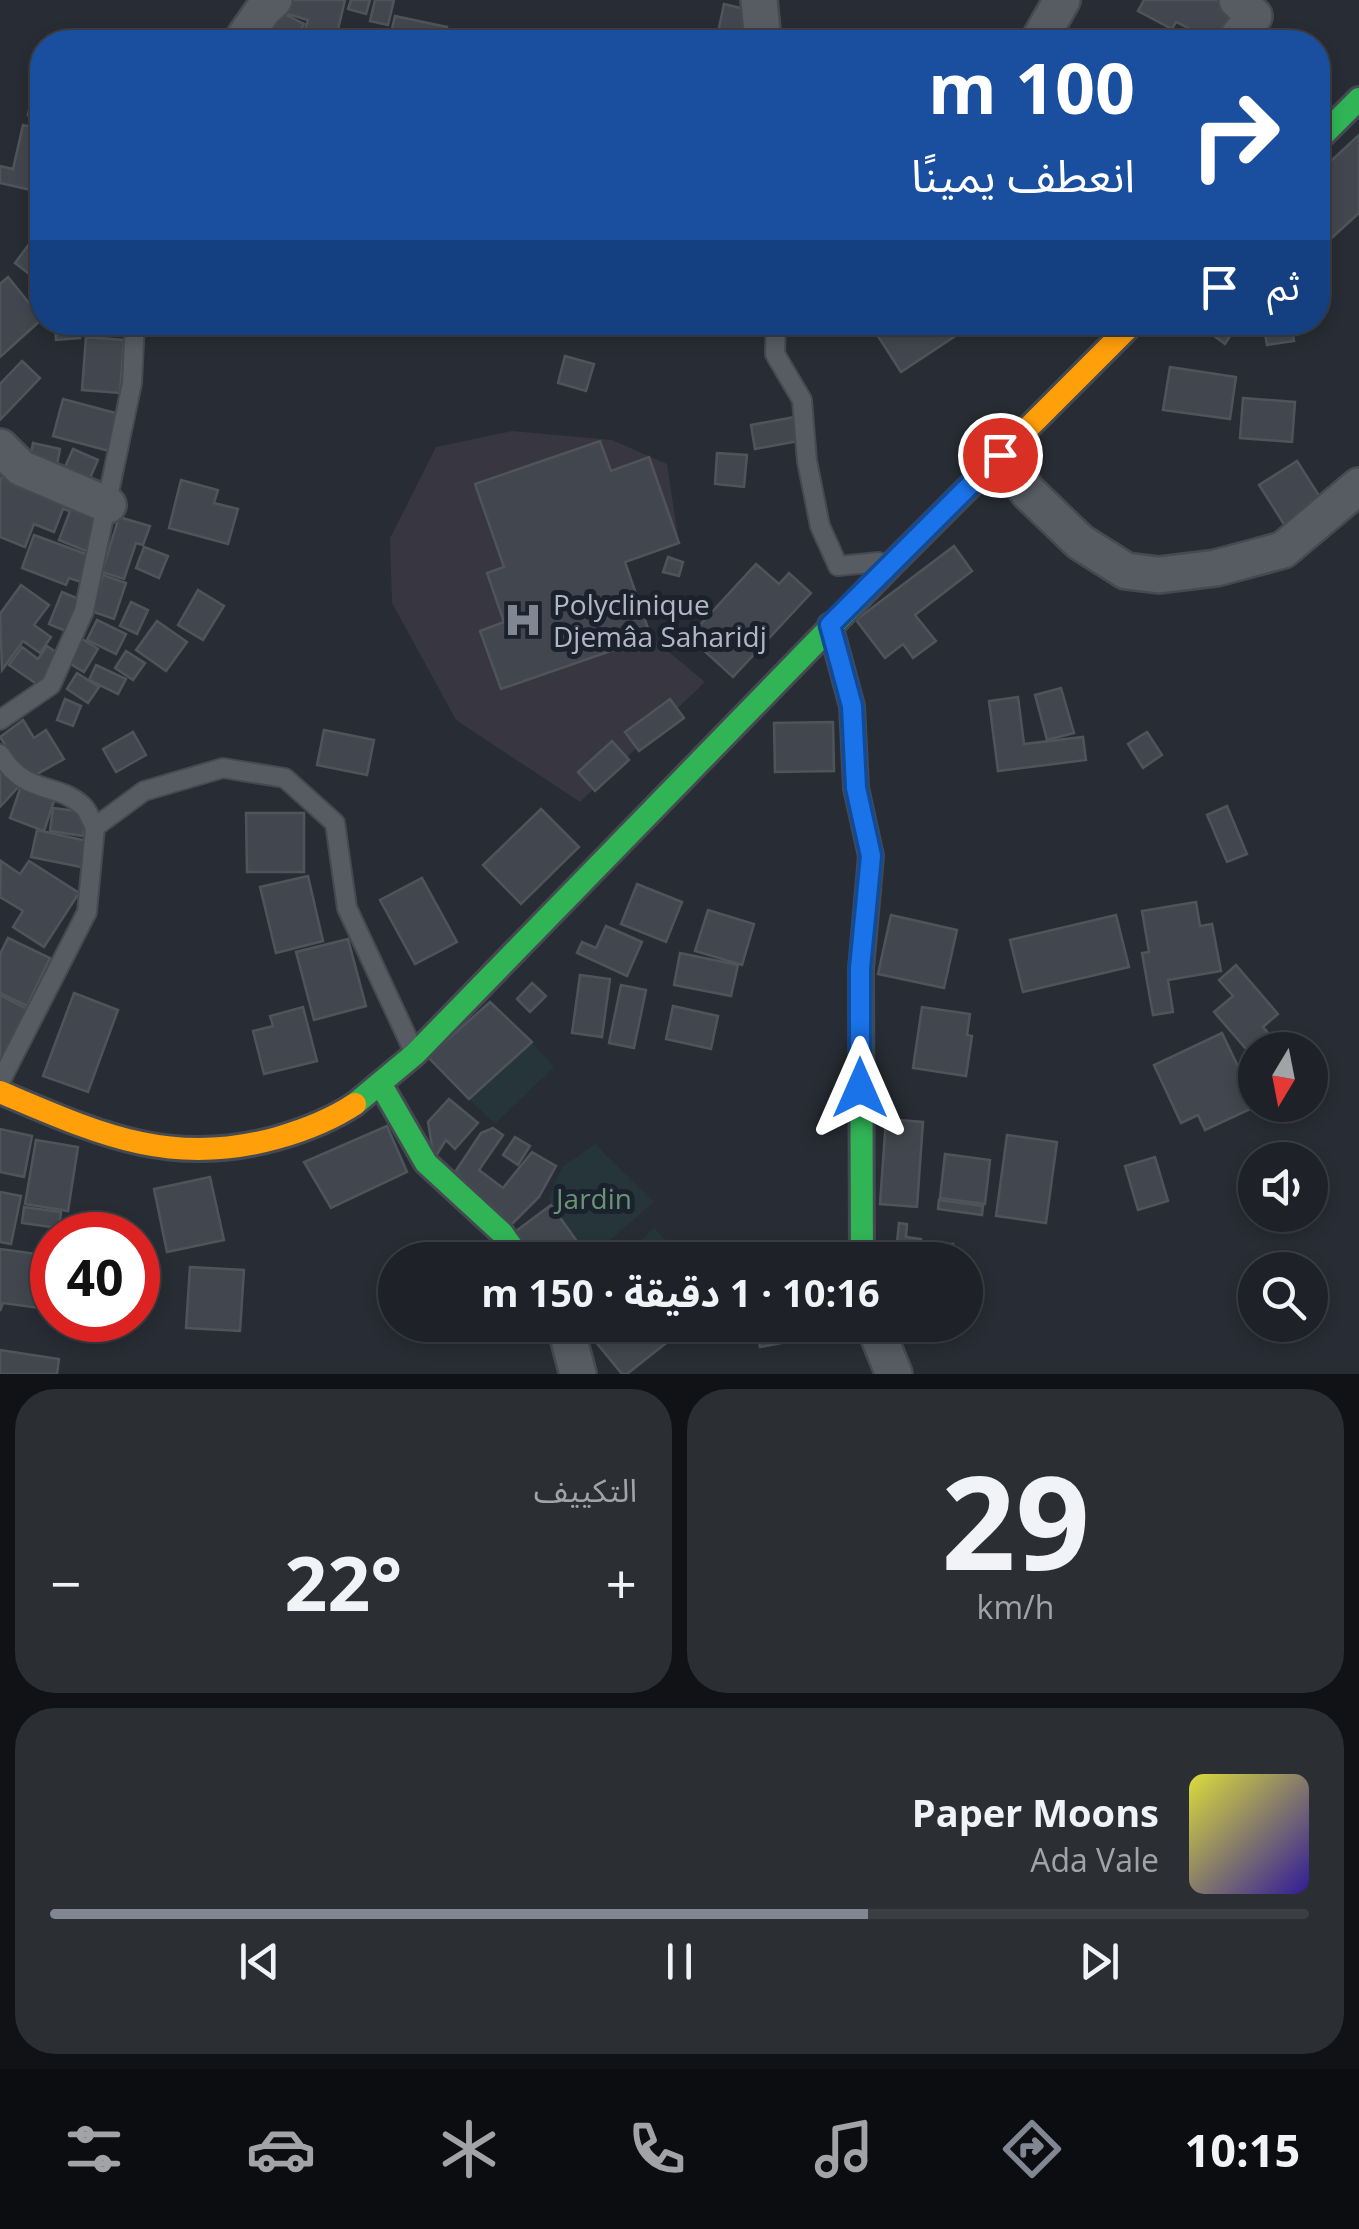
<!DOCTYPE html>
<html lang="ar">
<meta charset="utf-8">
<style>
body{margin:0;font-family:"Open Sans","Noto Sans Arabic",sans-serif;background:#2b2e33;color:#f1f3f6;direction:rtl;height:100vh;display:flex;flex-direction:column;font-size:38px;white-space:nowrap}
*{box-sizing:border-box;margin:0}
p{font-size:32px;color:#a1a3a7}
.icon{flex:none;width:55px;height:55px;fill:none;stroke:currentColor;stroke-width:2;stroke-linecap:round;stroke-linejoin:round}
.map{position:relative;height:1374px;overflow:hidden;direction:ltr}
.panel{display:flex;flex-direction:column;gap:15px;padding:15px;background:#101215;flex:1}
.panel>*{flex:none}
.banner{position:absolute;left:30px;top:30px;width:1300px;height:305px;border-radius:40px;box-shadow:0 5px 15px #0003,0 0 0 2px #3c3e44;direction:rtl;background:#1a4fa0;color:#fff;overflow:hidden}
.needle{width:65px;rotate:190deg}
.controls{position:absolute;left:1238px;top:1032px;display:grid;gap:20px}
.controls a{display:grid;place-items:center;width:90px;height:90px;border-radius:50%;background:#1e2127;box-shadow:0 5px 15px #0003,0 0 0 2px #3c3e44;font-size:50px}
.speed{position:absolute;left:30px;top:1212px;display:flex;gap:20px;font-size:50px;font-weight:700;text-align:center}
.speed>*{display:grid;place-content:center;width:130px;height:130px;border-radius:50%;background:#1e2127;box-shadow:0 5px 15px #0003,0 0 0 2px #3c3e44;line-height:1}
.speed .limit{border:15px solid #d22;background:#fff;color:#111}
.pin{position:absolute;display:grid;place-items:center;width:85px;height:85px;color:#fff;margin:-42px;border:5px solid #fff;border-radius:50%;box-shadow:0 2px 10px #0007}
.me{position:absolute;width:110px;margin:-55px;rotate:0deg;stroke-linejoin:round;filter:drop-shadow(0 0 8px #0008)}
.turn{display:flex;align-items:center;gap:35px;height:210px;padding:0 30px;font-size:45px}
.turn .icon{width:130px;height:130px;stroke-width:2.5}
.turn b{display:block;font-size:70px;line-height:85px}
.then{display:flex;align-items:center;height:95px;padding:0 30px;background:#0003;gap:20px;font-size:38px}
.big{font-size:75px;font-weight:700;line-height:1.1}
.panel .card{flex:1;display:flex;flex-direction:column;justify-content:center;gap:15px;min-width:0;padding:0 35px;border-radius:40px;background:#2b2e33}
.panel .dial{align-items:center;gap:0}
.dial b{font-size:130px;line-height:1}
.song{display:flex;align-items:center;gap:30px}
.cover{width:120px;height:120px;border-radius:15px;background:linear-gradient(135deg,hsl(60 70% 55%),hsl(250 70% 35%))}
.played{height:10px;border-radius:5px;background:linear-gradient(90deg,#818792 65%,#3c3e44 65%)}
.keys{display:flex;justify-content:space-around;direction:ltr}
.heat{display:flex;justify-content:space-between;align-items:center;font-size:55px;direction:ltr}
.panel .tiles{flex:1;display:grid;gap:15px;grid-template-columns:1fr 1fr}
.card:last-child{grid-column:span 2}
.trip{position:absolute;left:378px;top:1242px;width:605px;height:100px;border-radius:50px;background:#1e2127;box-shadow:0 5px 15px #0003,0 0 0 2px #3c3e44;font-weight:700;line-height:100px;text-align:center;direction:rtl}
.tab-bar{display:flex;height:160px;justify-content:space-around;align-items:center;background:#0c0d10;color:#a1a3a7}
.tab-bar .icon{width:70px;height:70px}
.tab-bar .current{color:#818792}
.tab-bar b{font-size:45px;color:#f1f3f6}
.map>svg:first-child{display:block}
.medical{fill:#373641}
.green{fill:#253539}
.building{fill:#42474f;stroke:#4f545b;stroke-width:2.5}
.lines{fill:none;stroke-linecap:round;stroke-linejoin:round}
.lane-casing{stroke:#454951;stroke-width:22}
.street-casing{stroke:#454951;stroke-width:40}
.fast-casing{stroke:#454951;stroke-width:28}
.slow-casing{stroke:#454951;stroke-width:28}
.path{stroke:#595e64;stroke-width:5;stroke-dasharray:8 8;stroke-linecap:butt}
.lane{stroke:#575b62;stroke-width:18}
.street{stroke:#575b62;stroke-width:35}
.fast{stroke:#30b455;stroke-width:22}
.slow{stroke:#ff9f0a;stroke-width:22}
.route-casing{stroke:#114b97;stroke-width:25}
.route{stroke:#1a73e8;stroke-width:18}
.labels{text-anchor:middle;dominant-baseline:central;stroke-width:10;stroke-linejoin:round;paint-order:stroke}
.poi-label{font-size:28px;fill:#b1b8c5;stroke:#1b222e;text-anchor:start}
.park-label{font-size:28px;fill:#699575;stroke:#1b222e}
</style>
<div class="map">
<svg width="1359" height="1374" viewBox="0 0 1359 1374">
<rect width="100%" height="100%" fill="#282c34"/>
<!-- medical -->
<path class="medical" d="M512 431 612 440 667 464 679 543 625 562 651 637 705 682 580 802 456 720 392 603 390 538 436 447Z"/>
<!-- green -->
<g class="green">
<path d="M532 1042 554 1067 495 1124 469 1099Z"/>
<path d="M595 1144 654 1202 589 1258 548 1200 562 1167Z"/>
<path d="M654 1228 685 1260H620Z"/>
</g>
<!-- building -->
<g class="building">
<path d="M292 0H345L335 42H301L308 20 288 14Z"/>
<path d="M351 0H370L366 14 348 9Z"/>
<path d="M375 0H394L388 25 370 21Z"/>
<path d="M1144 0H1244L1222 42H1216L1176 22 1172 29 1138 11Z"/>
<path d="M724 4 756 12 749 42H716Z"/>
<path d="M271 7 304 24 294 42H264L255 38Z"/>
<path d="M395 16 447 27 444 42H389Z"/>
<path d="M35 80 42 82V118L28 115Z"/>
<path d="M23 125 42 129V155L35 191 0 183V166L13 169Z"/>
<path d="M1359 135V213L1325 244 1318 237V173Z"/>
<path d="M42 227V273L37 280 15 263Z"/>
<path d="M8 277 42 319 0 357V284Z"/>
<path d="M55 322H79L80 338 56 340Z"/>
<path d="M695 322H769L768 336 694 329Z"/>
<path d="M869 322H961L966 329 901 372Z"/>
<path d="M971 322H992L983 333Z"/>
<path d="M1195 322H1239L1225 344Z"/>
<path d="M1263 322H1291L1294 341 1267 345Z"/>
<path d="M86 337 124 340 120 393 82 390Z"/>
<path d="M565 356 594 364 586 391 558 383Z"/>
<path d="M22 361 40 378 0 420V384Z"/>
<path d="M1170 367 1236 377 1230 419 1163 410Z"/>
<path d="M1243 398 1295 402 1292 442 1240 438Z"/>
<path d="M63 399 119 414 109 451 53 436Z"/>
<path d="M800 416 804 440 755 449 751 425Z"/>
<path d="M600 441 611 471 649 457 679 543 625 562 651 637 501 689 480 631 504 622 487 573 504 567 475 484Z"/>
<path d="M33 443 60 449 56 470 29 464Z"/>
<path d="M73 449 98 460 86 487 61 476Z"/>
<path d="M717 453 747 455 744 487 715 484Z"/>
<path d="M1297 461 1325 505 1287 529 1259 485Z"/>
<path d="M5 469 103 508 86 551 59 540 70 511 63 509 54 532 34 524 25 547 0 537V481Z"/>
<path d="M181 480 218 490 214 503 238 509 228 544 169 528Z"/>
<path d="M119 517 150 526 143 545 136 543 124 579 102 572Z"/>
<path d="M34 535 94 557 84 583 69 578 66 585 22 568Z"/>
<path d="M954 546 972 571 915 615 936 641 913 658 903 644 885 658 856 620Z"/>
<path d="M144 547 168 556 159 578 136 568Z"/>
<path d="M668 557 683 562 679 576 663 572Z"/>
<path d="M756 564 779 584 789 573 811 593 733 677 689 637Z"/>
<path d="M103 575 126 583 114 619 91 611Z"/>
<path d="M21 585 49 605 34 625 51 637 40 653 23 641 2 670 0 614Z"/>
<path d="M198 590 224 606 203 640 178 625Z"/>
<path d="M62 592 81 600 68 632 49 624Z"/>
<path d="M131 602 148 610 137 634 120 626Z"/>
<path d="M97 620 126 634 116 654 87 640Z"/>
<path d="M157 621 187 642 166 671 136 650Z"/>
<path d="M82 639 98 649 84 672 69 663Z"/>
<path d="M47 646 62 656 41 687 9 665 22 647 38 659Z"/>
<path d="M126 651 145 663 133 680 115 668Z"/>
<path d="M96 665 126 679 118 694 89 680Z"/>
<path d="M77 673 99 687 88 703 67 689Z"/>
<path d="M1061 688 1074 733 1047 740 1035 695Z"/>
<path d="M1018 697 1024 744 1083 737 1086 760 998 771 989 701Z"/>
<path d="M65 699 81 706 73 726 57 720Z"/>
<path d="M670 699 684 718 639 751 625 732Z"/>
<path d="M23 720 34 738 46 730 64 759 28 779 0 737Z"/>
<path d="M833 722 834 771 775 772 774 723Z"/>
<path d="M324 730 374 740 367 775 317 765Z"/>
<path d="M133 732 146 755 116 772 103 749Z"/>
<path d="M1147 732 1162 755 1143 768 1128 744Z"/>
<path d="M612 741 629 760 595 791 578 772Z"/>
<path d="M0 767 20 785 0 807Z"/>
<path d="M21 786 55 798 44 831 10 818Z"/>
<path d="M1227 806 1247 854 1227 862 1207 815Z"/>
<path d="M53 808 86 812 83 836 50 831Z"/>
<path d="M541 809 579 847 521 904 483 865Z"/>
<path d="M246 813H304V872H247Z"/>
<path d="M37 830 87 841 81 867 31 857Z"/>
<path d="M1 861 20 874 29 861 79 893 44 947 13 927 23 911 0 897Z"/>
<path d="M308 876 323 941 276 953 260 887Z"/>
<path d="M422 878 457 942 415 964 380 900Z"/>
<path d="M637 884 682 902 666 942 621 924Z"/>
<path d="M1196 902 1200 926 1212 924 1221 971 1168 980 1173 1012 1153 1015 1142 953 1149 952 1142 911Z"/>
<path d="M708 910 754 924 742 965 695 951Z"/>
<path d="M891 915 957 930 944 988 878 974Z"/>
<path d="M1116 915 1129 967 1023 992 1010 940Z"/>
<path d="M606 926 642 942 627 976 577 953 582 942 596 948Z"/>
<path d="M8 938 50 958 27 1006 0 993V954Z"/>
<path d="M348 939 366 1006 314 1020 296 952Z"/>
<path d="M680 953 738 965 731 996 674 985Z"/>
<path d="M1236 965 1278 1014 1263 1027 1273 1039 1261 1050H1255L1253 1057 1214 1012 1233 996 1219 980Z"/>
<path d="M580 975 610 979 602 1037 572 1033Z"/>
<path d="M532 983 546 996 530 1012 517 999Z"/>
<path d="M621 985 646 990 634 1048 609 1043Z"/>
<path d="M74 993 118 1010 88 1092 43 1076Z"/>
<path d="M0 995 27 1009 2 1058 0 1057Z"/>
<path d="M490 1002 532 1042 469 1099 428 1057Z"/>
<path d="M673 1006 718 1016 711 1049 666 1039Z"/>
<path d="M303 1007 317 1061 264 1074 253 1031 273 1026 270 1016Z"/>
<path d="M922 1007 970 1014 967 1035 972 1036 966 1076 913 1068Z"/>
<path d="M1222 1033 1257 1106 1205 1130 1198 1115 1181 1123 1154 1065Z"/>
<path d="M449 1099 478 1123 455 1149 446 1140 434 1159 428 1122Z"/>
<path d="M886 1119 923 1122 917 1207 880 1204Z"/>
<path d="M387 1126 407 1172 331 1208 304 1162Z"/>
<path d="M493 1128 503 1135 479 1170 503 1188 532 1152 556 1166 539 1197 511 1225 455 1172 481 1133Z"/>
<path d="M0 1129 32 1136 24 1177 0 1172Z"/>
<path d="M1007 1135 1057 1142 1046 1223 996 1216Z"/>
<path d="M515 1137 530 1146 518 1165 503 1155Z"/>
<path d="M36 1140 78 1147 68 1211 25 1204Z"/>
<path d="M945 1154 990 1160 985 1204 940 1198Z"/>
<path d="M1155 1157 1168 1201 1138 1210 1125 1166Z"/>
<path d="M210 1177 224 1240 167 1252 154 1189Z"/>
<path d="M0 1192 21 1196 11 1244 0 1242Z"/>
<path d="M939 1200 983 1206 982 1215 938 1209Z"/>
<path d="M551 1205 589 1258 587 1260H531L512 1234Z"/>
<path d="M24 1207 61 1212 59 1228 22 1223Z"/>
<path d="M899 1223 907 1224 906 1237 921 1239 919 1255 896 1252Z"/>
<rect x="939" y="1244" width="14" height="16"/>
<path d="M0 1249 52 1256 48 1309 3 1303 0 1311Z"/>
<path d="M465 1253 510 1260H464Z"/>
<path d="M922 1254 941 1256 940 1260H921Z"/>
<path d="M190 1267 244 1270 240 1331 186 1328Z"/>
<path d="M582 1325H658L670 1340 627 1374H622Z"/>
<path d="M756 1325H794L797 1340 760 1347Z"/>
<path d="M0 1350 59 1359 57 1374H0Z"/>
</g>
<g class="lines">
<!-- lane casing -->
<g class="lane-casing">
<g id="lane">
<path d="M776 322 775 354 802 400 807 461 820 526 838 566 879 562"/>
<path d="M0 720 51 685 84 611 132 383 135 322"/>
<path d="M0 754C27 797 56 781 83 806 88 810 91 821 95 827"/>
<path d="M0 1082 87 912 95 827 144 791 223 768 285 778 335 823 347 908 414 1052"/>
</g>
</g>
<!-- street casing -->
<g class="street-casing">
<g id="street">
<path d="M759 0 763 42"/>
<path d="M241 42 264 9 274 0"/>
<path d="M1038 42 1062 0"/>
<path d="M1234 42 1254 16 1237 0"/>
<path d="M0 447 21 468 108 505"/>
<path d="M1001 455 1028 492 1080 542 1126 571 1159 575 1216 568 1283 550 1359 486"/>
<path d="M565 1325 578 1374"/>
<path d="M874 1325 894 1374"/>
</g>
</g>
<!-- fast casing -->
<g class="fast-casing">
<g id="fast">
<path d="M1318 140 1359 99"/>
<path d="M830 625 852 706 856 788 871 856 861 969 862 1260"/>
<path d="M381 1085 426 1163 502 1233 521 1260"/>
<path d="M355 1104 415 1054 896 560"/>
</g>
</g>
<!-- slow casing -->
<g class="slow-casing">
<g id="slow">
<path d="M896 560 1134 322"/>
<path d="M0 1092C97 1133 170 1168 277 1138 305 1130 331 1120 355 1104"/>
</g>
</g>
<!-- path -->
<path class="path" d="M608 1260 613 1256"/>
<!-- lane -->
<use href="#lane" class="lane"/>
<!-- street -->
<use href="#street" class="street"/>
<!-- fast -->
<use href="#fast" class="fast"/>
<!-- slow -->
<use href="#slow" class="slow"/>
</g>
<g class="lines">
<!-- route casing -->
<g class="route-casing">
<path id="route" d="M860 1088V968L871 856 856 788 852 706 830 625 1000 455"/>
</g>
<!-- route -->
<use href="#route" class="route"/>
</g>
<!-- icons -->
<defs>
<g id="hospital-bare" transform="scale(3)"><path d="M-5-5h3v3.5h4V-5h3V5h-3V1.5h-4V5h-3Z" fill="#818792" stroke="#1b222e" stroke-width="2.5" paint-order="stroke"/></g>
</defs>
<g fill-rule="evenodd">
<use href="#hospital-bare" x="523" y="620"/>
</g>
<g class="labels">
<!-- poi labels -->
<g class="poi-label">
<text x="553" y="604">Polyclinique<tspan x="553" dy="32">Djemâa Saharidj</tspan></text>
</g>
<!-- park labels -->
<g class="park-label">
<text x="594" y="1198">Jardin</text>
</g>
</g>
</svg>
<div class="controls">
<a><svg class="needle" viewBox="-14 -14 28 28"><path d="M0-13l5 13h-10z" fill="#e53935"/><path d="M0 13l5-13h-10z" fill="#a1a3a7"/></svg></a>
<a><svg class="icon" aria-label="sound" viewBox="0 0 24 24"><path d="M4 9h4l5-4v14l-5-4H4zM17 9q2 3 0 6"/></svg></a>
<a><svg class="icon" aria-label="search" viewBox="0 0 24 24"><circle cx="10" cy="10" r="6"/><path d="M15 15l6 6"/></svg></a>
</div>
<div class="speed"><div class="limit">40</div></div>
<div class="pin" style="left:1000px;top:455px;background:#d93025"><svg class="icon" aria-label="arrive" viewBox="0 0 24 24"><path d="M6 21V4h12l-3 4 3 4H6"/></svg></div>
<svg class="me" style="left:860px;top:1088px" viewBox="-20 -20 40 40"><path d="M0-17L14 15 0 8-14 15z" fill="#1a73e8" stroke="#fff" stroke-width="4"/></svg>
<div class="trip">10:16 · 1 دقيقة · 150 m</div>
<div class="banner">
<div class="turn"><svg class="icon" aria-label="right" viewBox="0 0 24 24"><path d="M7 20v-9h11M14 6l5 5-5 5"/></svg><div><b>100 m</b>انعطف يمينًا</div></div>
<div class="then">ثم<svg class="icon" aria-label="arrive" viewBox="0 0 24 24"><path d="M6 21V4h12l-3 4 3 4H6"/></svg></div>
</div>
</div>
<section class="panel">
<div class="tiles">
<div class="card dial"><b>29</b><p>km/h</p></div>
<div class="card"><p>التكييف</p>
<div class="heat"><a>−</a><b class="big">22°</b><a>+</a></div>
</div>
<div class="card">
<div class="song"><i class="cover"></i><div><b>Paper Moons</b><p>Ada Vale</p></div></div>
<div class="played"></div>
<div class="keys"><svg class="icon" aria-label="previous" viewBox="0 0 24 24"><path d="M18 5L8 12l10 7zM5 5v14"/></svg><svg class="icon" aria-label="pause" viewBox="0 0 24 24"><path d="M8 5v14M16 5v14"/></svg><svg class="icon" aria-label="next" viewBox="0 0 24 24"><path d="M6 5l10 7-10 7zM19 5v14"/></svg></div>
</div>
</div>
</section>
<nav class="tab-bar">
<b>10:15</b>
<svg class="icon current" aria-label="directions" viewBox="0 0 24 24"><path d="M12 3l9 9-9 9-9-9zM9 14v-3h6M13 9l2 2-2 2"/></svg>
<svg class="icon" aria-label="music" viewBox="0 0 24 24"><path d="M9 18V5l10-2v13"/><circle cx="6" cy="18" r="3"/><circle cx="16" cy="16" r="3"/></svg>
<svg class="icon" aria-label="phone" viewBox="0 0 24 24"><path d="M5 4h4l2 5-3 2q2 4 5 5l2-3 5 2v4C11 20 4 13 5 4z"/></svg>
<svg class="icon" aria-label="climate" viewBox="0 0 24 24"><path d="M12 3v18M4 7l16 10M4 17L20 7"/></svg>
<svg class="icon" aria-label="car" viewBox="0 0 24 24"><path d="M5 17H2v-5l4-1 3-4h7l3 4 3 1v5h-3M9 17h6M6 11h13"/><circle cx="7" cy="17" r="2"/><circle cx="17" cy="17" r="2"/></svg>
<svg class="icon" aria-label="filters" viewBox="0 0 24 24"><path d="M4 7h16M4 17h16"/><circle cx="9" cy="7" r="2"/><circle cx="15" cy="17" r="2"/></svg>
</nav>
